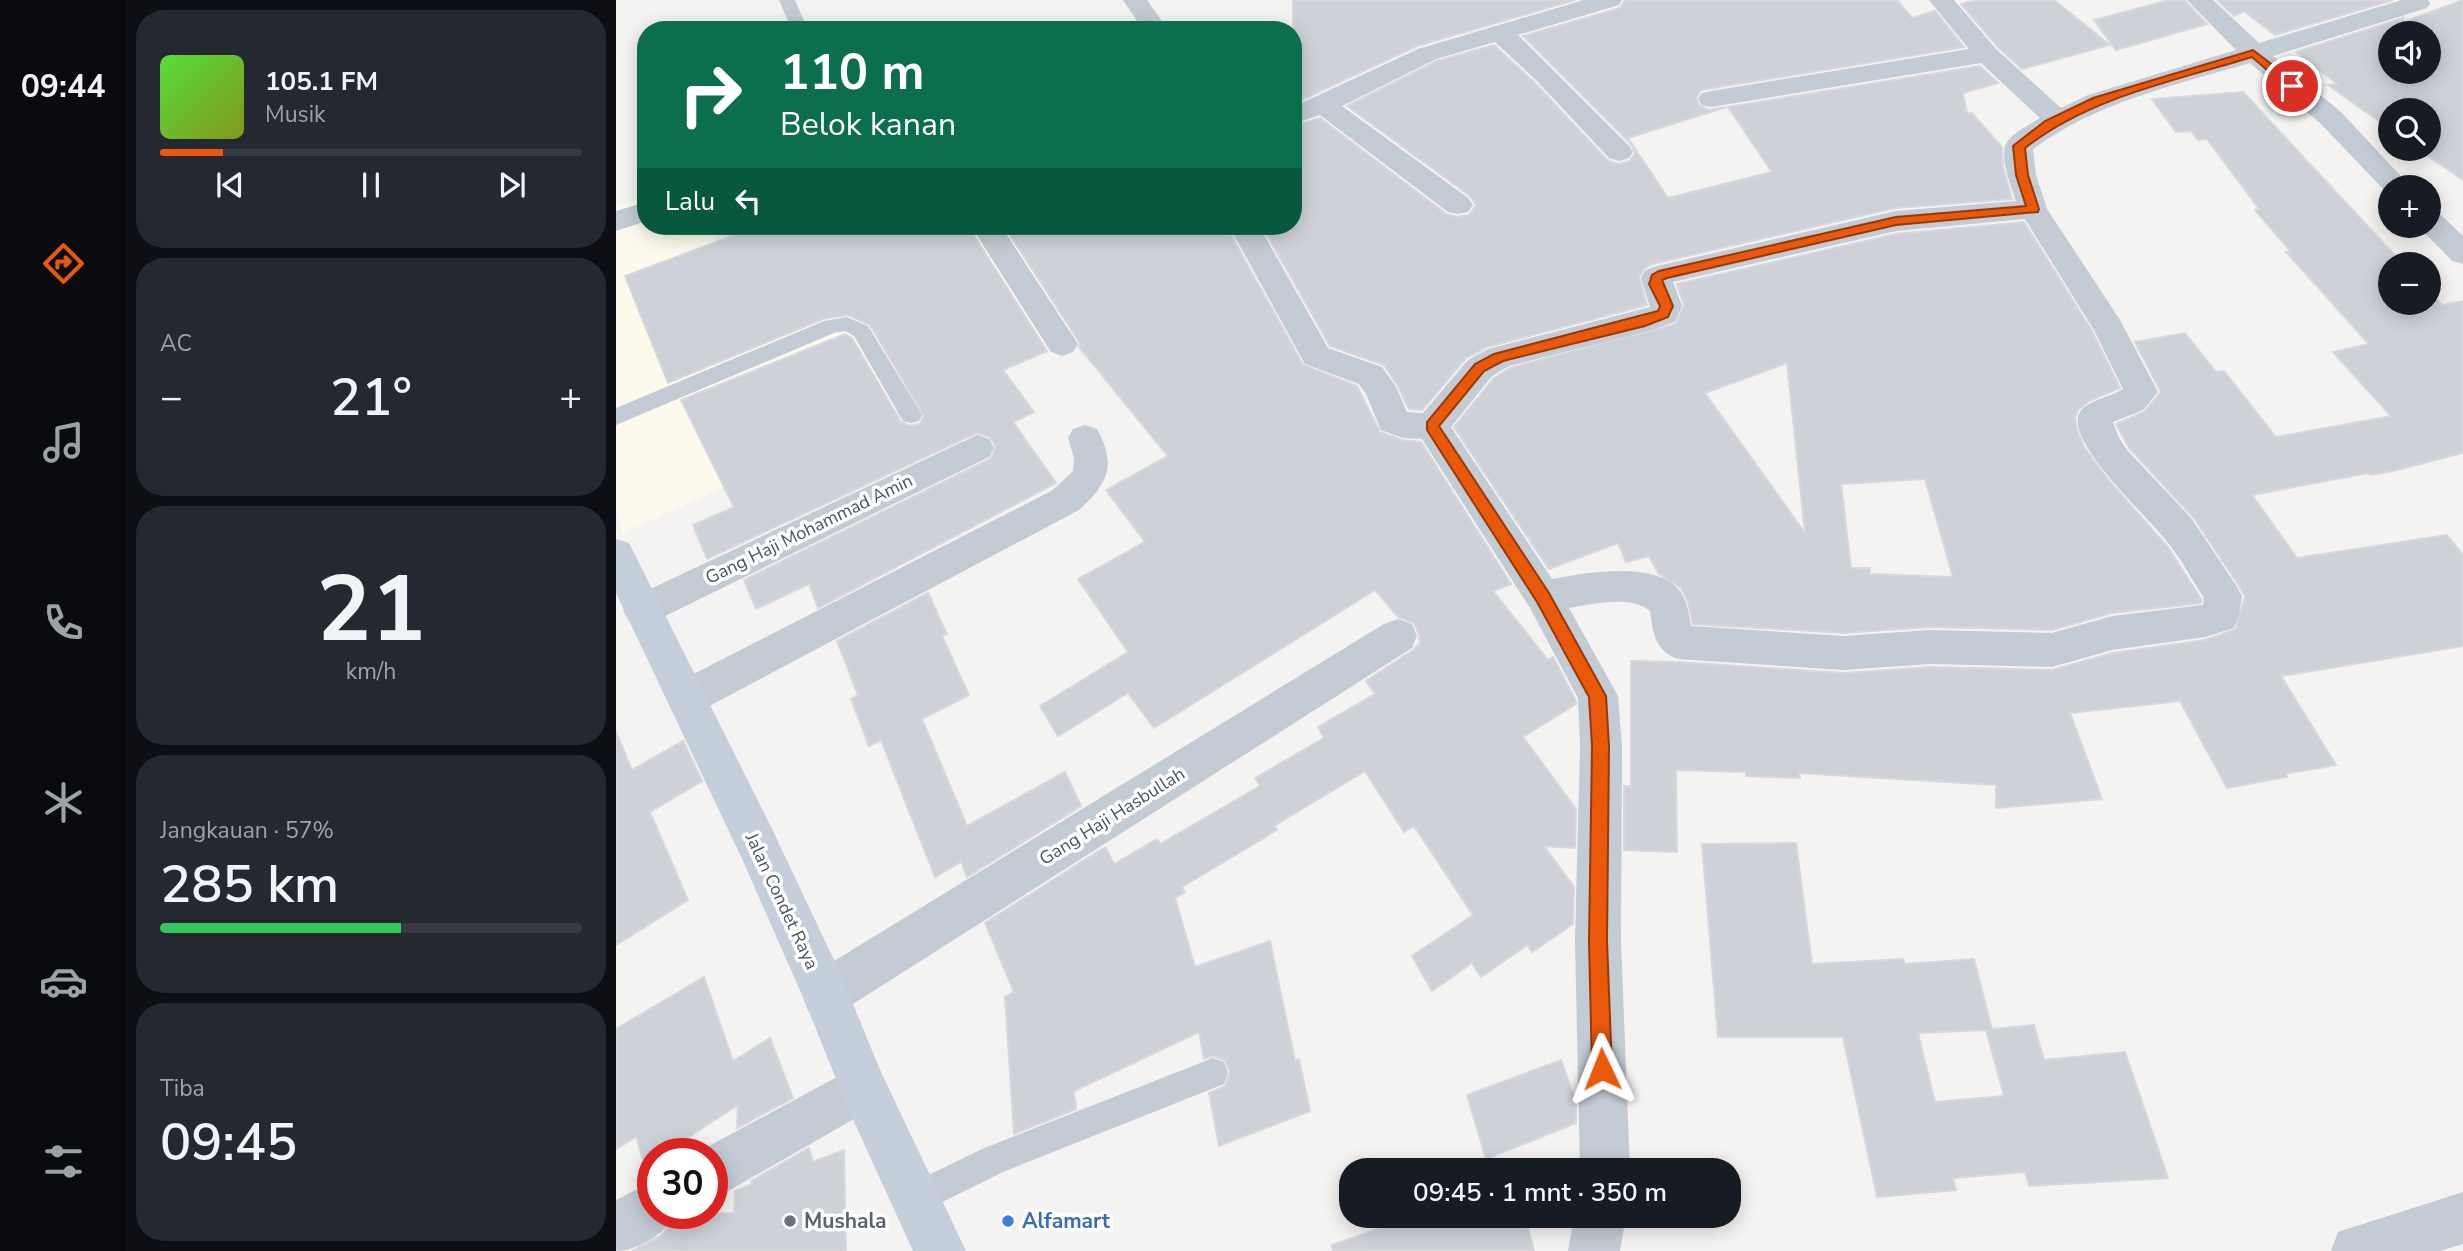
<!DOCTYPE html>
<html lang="id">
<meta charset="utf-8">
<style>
body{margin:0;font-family:"Nunito Sans",sans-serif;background:#242831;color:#f1f3f6;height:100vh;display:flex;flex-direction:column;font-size:26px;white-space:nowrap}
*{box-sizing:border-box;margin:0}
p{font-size:23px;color:#9ea1a6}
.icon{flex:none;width:38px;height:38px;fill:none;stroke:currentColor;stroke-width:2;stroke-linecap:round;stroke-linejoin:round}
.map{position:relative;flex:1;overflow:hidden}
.side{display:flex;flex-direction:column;gap:10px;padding:10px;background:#0d0f14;width:490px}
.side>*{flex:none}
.hud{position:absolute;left:21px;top:21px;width:665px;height:214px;border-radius:28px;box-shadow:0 4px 18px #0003;background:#0b6e4f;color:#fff;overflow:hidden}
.tools{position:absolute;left:1762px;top:21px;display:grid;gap:14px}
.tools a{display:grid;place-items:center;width:63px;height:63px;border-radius:50%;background:#171b24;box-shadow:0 4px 18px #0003;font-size:35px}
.speed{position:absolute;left:21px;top:1138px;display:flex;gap:14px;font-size:35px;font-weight:700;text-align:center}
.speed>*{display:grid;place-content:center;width:91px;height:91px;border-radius:50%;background:#171b24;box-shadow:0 4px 18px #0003;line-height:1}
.speed .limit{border:10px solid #d22;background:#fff;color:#111}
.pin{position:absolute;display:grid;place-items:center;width:60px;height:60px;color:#fff;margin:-30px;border:4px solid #fff;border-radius:50%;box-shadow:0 2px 7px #0007}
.me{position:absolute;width:77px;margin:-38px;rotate:358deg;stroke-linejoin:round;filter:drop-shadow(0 0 5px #0008)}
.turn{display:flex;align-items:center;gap:24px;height:147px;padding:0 28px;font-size:32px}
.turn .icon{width:91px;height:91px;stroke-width:2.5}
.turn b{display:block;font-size:49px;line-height:60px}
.then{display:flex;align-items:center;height:66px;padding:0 28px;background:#0003;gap:14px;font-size:26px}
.big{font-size:52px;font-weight:600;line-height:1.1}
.side .tile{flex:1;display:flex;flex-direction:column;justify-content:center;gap:10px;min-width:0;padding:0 24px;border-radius:28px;background:#242831}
.side .dial{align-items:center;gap:0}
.dial b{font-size:91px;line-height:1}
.song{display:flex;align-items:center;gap:21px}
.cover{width:84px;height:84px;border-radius:10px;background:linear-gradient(135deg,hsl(110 70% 55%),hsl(70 70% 35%))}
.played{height:7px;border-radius:4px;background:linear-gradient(90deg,#ea580c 15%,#363941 15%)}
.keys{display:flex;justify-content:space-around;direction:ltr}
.heat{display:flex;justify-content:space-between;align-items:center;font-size:38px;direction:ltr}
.charge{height:10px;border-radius:5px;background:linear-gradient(90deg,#34c759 57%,#363941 0)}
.trip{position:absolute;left:723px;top:1158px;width:402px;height:70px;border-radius:28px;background:#171b24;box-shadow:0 4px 18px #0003;font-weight:600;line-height:70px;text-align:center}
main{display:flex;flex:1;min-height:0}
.tab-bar{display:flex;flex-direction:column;width:126px;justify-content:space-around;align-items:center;background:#090b0e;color:#9ea1a6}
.tab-bar .icon{width:49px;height:49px}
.tab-bar .current{color:#ea580c}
.tab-bar b{font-size:32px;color:#f1f3f6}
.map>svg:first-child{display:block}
.commercial{fill:#fdfaed}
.building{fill:#ced1d7;stroke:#d6d8de;stroke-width:2;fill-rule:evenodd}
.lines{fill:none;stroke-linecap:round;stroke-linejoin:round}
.lane{fill:#c3cbd4;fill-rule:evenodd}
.street{fill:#c3cbd4;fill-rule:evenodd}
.secondary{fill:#c5cedb;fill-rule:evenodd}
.route{fill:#ea580c;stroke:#983908;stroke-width:2}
.worship-dot{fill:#6b7280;stroke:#fff;stroke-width:2.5}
.shop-dot{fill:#3f7fe0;stroke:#fff;stroke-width:2.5}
.labels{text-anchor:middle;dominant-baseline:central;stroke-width:7;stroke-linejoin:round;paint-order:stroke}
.street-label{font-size:18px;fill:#495461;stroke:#fff}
.near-worship-label{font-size:21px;font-weight:bold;fill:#5b616d;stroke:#fff;text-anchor:start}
.near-shop-label{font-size:21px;font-weight:bold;fill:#366cbe;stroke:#fff;text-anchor:start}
</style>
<main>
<nav class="tab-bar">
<b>09:44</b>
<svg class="icon current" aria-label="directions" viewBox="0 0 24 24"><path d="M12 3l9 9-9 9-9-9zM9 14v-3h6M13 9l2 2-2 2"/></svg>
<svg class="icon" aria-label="music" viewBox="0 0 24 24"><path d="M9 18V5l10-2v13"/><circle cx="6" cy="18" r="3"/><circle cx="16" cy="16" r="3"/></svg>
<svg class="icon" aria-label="phone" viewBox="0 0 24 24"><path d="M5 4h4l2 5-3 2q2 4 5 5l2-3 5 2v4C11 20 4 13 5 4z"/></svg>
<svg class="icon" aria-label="climate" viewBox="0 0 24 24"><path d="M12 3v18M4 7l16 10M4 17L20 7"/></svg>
<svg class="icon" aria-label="car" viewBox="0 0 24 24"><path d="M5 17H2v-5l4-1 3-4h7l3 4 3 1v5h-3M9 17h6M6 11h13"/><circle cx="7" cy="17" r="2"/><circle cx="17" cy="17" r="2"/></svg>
<svg class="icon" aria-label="filters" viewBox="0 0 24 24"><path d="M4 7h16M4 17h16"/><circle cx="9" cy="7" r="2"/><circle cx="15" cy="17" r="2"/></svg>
</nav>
<section class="side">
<div class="tile">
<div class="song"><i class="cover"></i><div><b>105.1 FM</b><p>Musik</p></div></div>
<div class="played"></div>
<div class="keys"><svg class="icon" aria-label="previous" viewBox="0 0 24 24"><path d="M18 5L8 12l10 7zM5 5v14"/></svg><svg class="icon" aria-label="pause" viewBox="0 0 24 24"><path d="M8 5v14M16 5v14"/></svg><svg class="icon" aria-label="next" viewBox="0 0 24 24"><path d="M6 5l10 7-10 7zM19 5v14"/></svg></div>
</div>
<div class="tile"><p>AC</p>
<div class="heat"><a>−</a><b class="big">21°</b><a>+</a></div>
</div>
<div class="tile dial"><b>21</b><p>km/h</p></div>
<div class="tile"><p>Jangkauan · 57%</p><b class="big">285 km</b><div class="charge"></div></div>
<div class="tile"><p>Tiba</p><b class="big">09:45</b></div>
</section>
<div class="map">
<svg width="1847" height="1251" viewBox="0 0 1847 1251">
<rect width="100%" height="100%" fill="#f5f2f2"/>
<!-- commercial -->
<path class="commercial" d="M30 197V226H93L123 299 312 226H392L460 328 7 533 0 511V206Z"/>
<!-- building -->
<g class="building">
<path d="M677 0H959L801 46 677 104Z"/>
<path d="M1009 0H1281L1296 18 1319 11 1348 47 1085 90 1080 98 1084 106 1094 110 1110 107 1012 138 1052 198 1156 172 1112 107 1364 66 1382 83 1347 93 1351 113H1356L1386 147 1387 167 1396 199 1279 208 1036 264 1028 269 1023 277 1031 305 871 347 850 358 806 410 793 409 782 386 768 365 714 346 646 226H677V126L704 118 830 214 841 217 853 215 860 205 854 196 731 106 821 61 878 45 919 83 991 160 1002 164 1014 161 1019 153 1015 144 907 36 1004 8Z"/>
<path d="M1361 0H1438L1494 45 1406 69 1382 47 1345 4Z"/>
<path d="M1553 0H1568L1591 24 1500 50 1478 20Z"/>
<path d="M1601 0H1777L1659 35 1628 11 1618 16Z"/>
<path d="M1847 0V180L1802 149H1813V110H1774V129L1712 85 1721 84 1680 52 1787 18V22ZM1774 33H1813V72H1774Z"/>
<path d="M1627 92 1787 264H1774V303H1813V292L1826 305 1847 301V453L1777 471 1754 475 1752 473 1636 495 1681 558 1831 535 1847 555V646L1665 676 1720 765 1669 774 1671 777 1611 788 1564 701 1454 713 1486 799 1380 808V785L1183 773 1184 778 1130 776V772L1060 770 1061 852 1008 850V786H1015V661L1063 662 1228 673 1314 667 1436 670 1497 653 1589 640 1620 629 1629 596 1622 584 1577 517 1513 448 1500 424 1528 412 1545 392 1519 342 1569 333 1600 372 1608 371 1660 437 1775 416 1717 352 1753 344 1670 252H1675L1639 210 1643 209 1591 139 1582 140 1575 131 1560 132 1536 99Z"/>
<path d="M1408 222 1476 331 1504 388 1473 401 1462 410 1459 417 1461 430 1468 447 1494 482 1552 547 1585 599V603L1496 613 1436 630 1314 627 1228 633 1077 624 1072 602 1065 588 1043 574 1033 556 1010 562 1002 543 933 569 838 427 878 378 894 368 1060 324 1068 305 1061 284 1280 234ZM1171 363 1189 533 1089 393ZM1309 479 1337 577 1254 574V568H1235L1225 484Z"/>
<path d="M115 226H352L431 351 387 370 418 412 397 422 440 483 202 608 193 584 140 609 128 580 374 459 380 447 374 437 360 433 91 559 77 525 118 507 65 400 229 334 236 338 285 422 294 426 304 424 308 416 254 325 232 315 207 319 52 383 9 276 119 235Z"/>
<path d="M388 226H610L687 365 741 386 764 432 786 440 805 442 895 584 877 591 932 660 937 657 959 699 960 704 907 737 960 809 959 848 928 846 958 887 957 924 916 952 911 945 865 977 856 963 816 991 796 956 857 915 798 826 788 832 749 771 658 826 661 830 566 887 569 892 559 898 579 967 654 941 679 1061 683 1059 694 1111 603 1146 593 1093 609 1086 614 1072 609 1060 598 1056 588 1059 583 1032 458 1091 460 1109 398 1134 389 997 398 992 369 923 486 849 490 848 498 864 541 839 544 844 644 786 639 778 708 738 702 727 759 694 750 681 797 650 804 643 803 635 798 623 782 617 759 590 538 728 512 693 442 736 424 706 512 652 462 579 529 542 490 490 552 456 463 347 464 343Z"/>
<path d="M312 593 331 634 326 636 353 695 306 719 351 826 449 772 465 806 351 877 345 862 319 877 265 740 253 746 235 699 242 695 221 641Z"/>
<path d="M0 732 16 770 67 741 86 781 34 812 72 900 0 945Z"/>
<path d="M1180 843 1196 964 1287 959 1289 964 1358 959 1376 1029 1418 1025 1428 1060 1509 1052 1552 1178 1413 1186 1409 1172 1337 1178 1340 1190 1261 1197 1227 1037H1102L1086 844ZM1370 1030 1388 1096 1319 1102 1302 1033Z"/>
<path d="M88 977 117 1061 154 1038 177 1098 121 1128 122 1105 48 1153H37V1160L29 1166 20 1137 0 1149V1029Z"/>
<path d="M945 1060 960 1102V1123L870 1159 851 1095Z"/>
<path d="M193 1148 197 1162 228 1150 230 1251H16L45 1236 63 1213H118L119 1191 136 1184 135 1181Z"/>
<path d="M800 1216H909L918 1251H717L716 1245Z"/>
</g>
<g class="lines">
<!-- lane -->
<g class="lane">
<path d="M163 0H179L192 30H176Z"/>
<path d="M231 317 252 326 306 415 303 421 295 423 287 421 238 336 229 331 218 333 0 425V408L208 321Z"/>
<path d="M597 1058 608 1062 612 1073 608 1084 387 1172 300 1215 288 1211 284 1199 288 1187 366 1149Z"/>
</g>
<!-- street -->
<g class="street">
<path d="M507 0H531L552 30H527Z"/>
<path d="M968 0H1006L1003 5 902 35 1013 146 1017 152 1013 158 1003 161 993 158 921 81 879 42 820 59 726 106 852 198 857 205 852 212 842 214 832 212 704 115 677 124V107L802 49Z"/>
<path d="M1313 0H1338L1380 49 1445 108 1472 95 1620 50 1571 0H1597L1643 43 1786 0H1812L1814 3 1811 8 1657 56 1725 112 1795 187H1774V194L1771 193 1705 124 1634 63C1559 85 1481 102 1417 149L1420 175 1431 209 1504 320 1542 392 1527 410 1497 422 1502 436 1511 450 1575 518 1620 585 1626 596 1623 616 1618 628 1589 637 1496 650 1436 667 1314 664 1228 670 1062 659C1039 651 1037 633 1034 611 1014 595 977 604 953 608L1002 696 1006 746 1005 941 1014 1171H964L959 941 964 746 962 698 914 608 806 439 787 438 765 430 750 394 743 384 689 364 613 226H643L712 348 766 367 780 387 791 412 807 413 852 360 872 349 1034 307 1025 278 1029 271 1037 267 1280 211 1400 201C1395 186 1385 162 1389 146 1392 135 1415 124 1424 118L1365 63 1095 107 1086 105 1082 99 1086 93 1095 91 1353 49ZM1409 219 1478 330 1507 389C1495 398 1466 400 1462 417 1456 448 1530 515 1549 539 1564 557 1575 578 1588 598L1587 605 1496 616 1436 633 1314 630 1228 636 1075 626C1073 614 1071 600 1063 590 1038 560 969 573 936 579L835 427 876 376 893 366 1029 332 1059 322 1066 306 1057 282 1280 231Z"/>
<path d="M30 202V221L0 231V211Z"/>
<path d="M1813 210 1823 213 1847 236V264L1836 261 1802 226H1813Z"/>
<path d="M355 226H385L462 344 457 352 446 356 435 352Z"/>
<path d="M469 425 481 429C501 465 492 484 463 510L84 711 70 716 56 711 50 698 56 685 437 490 457 471 458 458 452 438 457 429Z"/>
<path d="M361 435 373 439 378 448 373 457 39 621 26 626 13 621 7 610 13 599Z"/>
<path d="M782 619 796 624 801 636 796 648 226 1011 209 1017 192 1011 186 994 192 977 768 624Z"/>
<path d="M247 1063 264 1070 271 1087 264 1104 114 1190 96 1197V1153H80Z"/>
<path d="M37 1181V1213H60C52 1232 22 1251 0 1251V1200Z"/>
<path d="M1847 1192V1244L1824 1251H1715L1722 1232Z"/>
<path d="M958 1216H1010L1004 1251H952Z"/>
</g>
<!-- secondary -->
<path class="secondary" d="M0 539 13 543 157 831 226 977 264 1070 350 1251H297L230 1104 190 1004 127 861 0 593Z"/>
</g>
<!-- route -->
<path class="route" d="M1637 50 1680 83V88H1672L1636 57C1558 81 1474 97 1409 148L1412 175 1423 209 1422 212 1280 225 1051 278 1046 280 1057 306 1052 317 1029 326 887 361 868 371 823 426 933 593 990 696 993 746 991 941 996 1069 993 1076 986 1079 979 1076 976 1069 973 941 976 746 973 697 921 602 811 430V422L859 364 878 354 1042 311 1044 306 1033 284 1036 275 1043 271 1280 217 1410 206 1400 175 1397 146 1429 121 1477 98Z"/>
<!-- markers -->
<circle class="worship-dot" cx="174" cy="1221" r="7"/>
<circle class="shop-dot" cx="392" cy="1221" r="7"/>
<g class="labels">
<!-- street labels -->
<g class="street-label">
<text transform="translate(193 529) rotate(-26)">Gang Haji Mohammad Amin</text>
<text transform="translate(496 816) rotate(-32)">Gang Haji Hasbullah</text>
<text transform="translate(166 901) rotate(65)">Jalan Condet Raya</text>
</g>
<!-- near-worship labels -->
<g class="near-worship-label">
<text x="188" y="1221">Mushala</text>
</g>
<!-- near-shop labels -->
<g class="near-shop-label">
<text x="406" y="1221">Alfamart</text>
</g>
</g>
</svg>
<div class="tools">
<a><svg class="icon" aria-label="sound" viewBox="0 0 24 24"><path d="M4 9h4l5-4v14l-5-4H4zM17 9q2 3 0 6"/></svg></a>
<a><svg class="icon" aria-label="search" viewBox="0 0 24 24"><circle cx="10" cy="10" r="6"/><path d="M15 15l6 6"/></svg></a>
<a>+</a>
<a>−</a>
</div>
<div class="speed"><div class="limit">30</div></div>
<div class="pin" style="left:1676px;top:86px;background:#d93025"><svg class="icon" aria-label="arrive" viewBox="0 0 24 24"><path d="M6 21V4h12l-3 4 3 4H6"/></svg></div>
<svg class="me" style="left:986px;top:1069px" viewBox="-20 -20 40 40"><path d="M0-17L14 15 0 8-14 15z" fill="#ea580c" stroke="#fff" stroke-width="4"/></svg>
<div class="trip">09:45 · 1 mnt · 350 m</div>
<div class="hud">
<div class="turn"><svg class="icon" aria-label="right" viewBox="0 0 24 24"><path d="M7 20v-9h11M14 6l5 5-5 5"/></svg><div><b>110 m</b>Belok kanan</div></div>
<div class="then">Lalu<svg class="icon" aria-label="left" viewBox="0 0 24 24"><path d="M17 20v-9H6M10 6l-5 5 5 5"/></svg></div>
</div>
</div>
</main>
